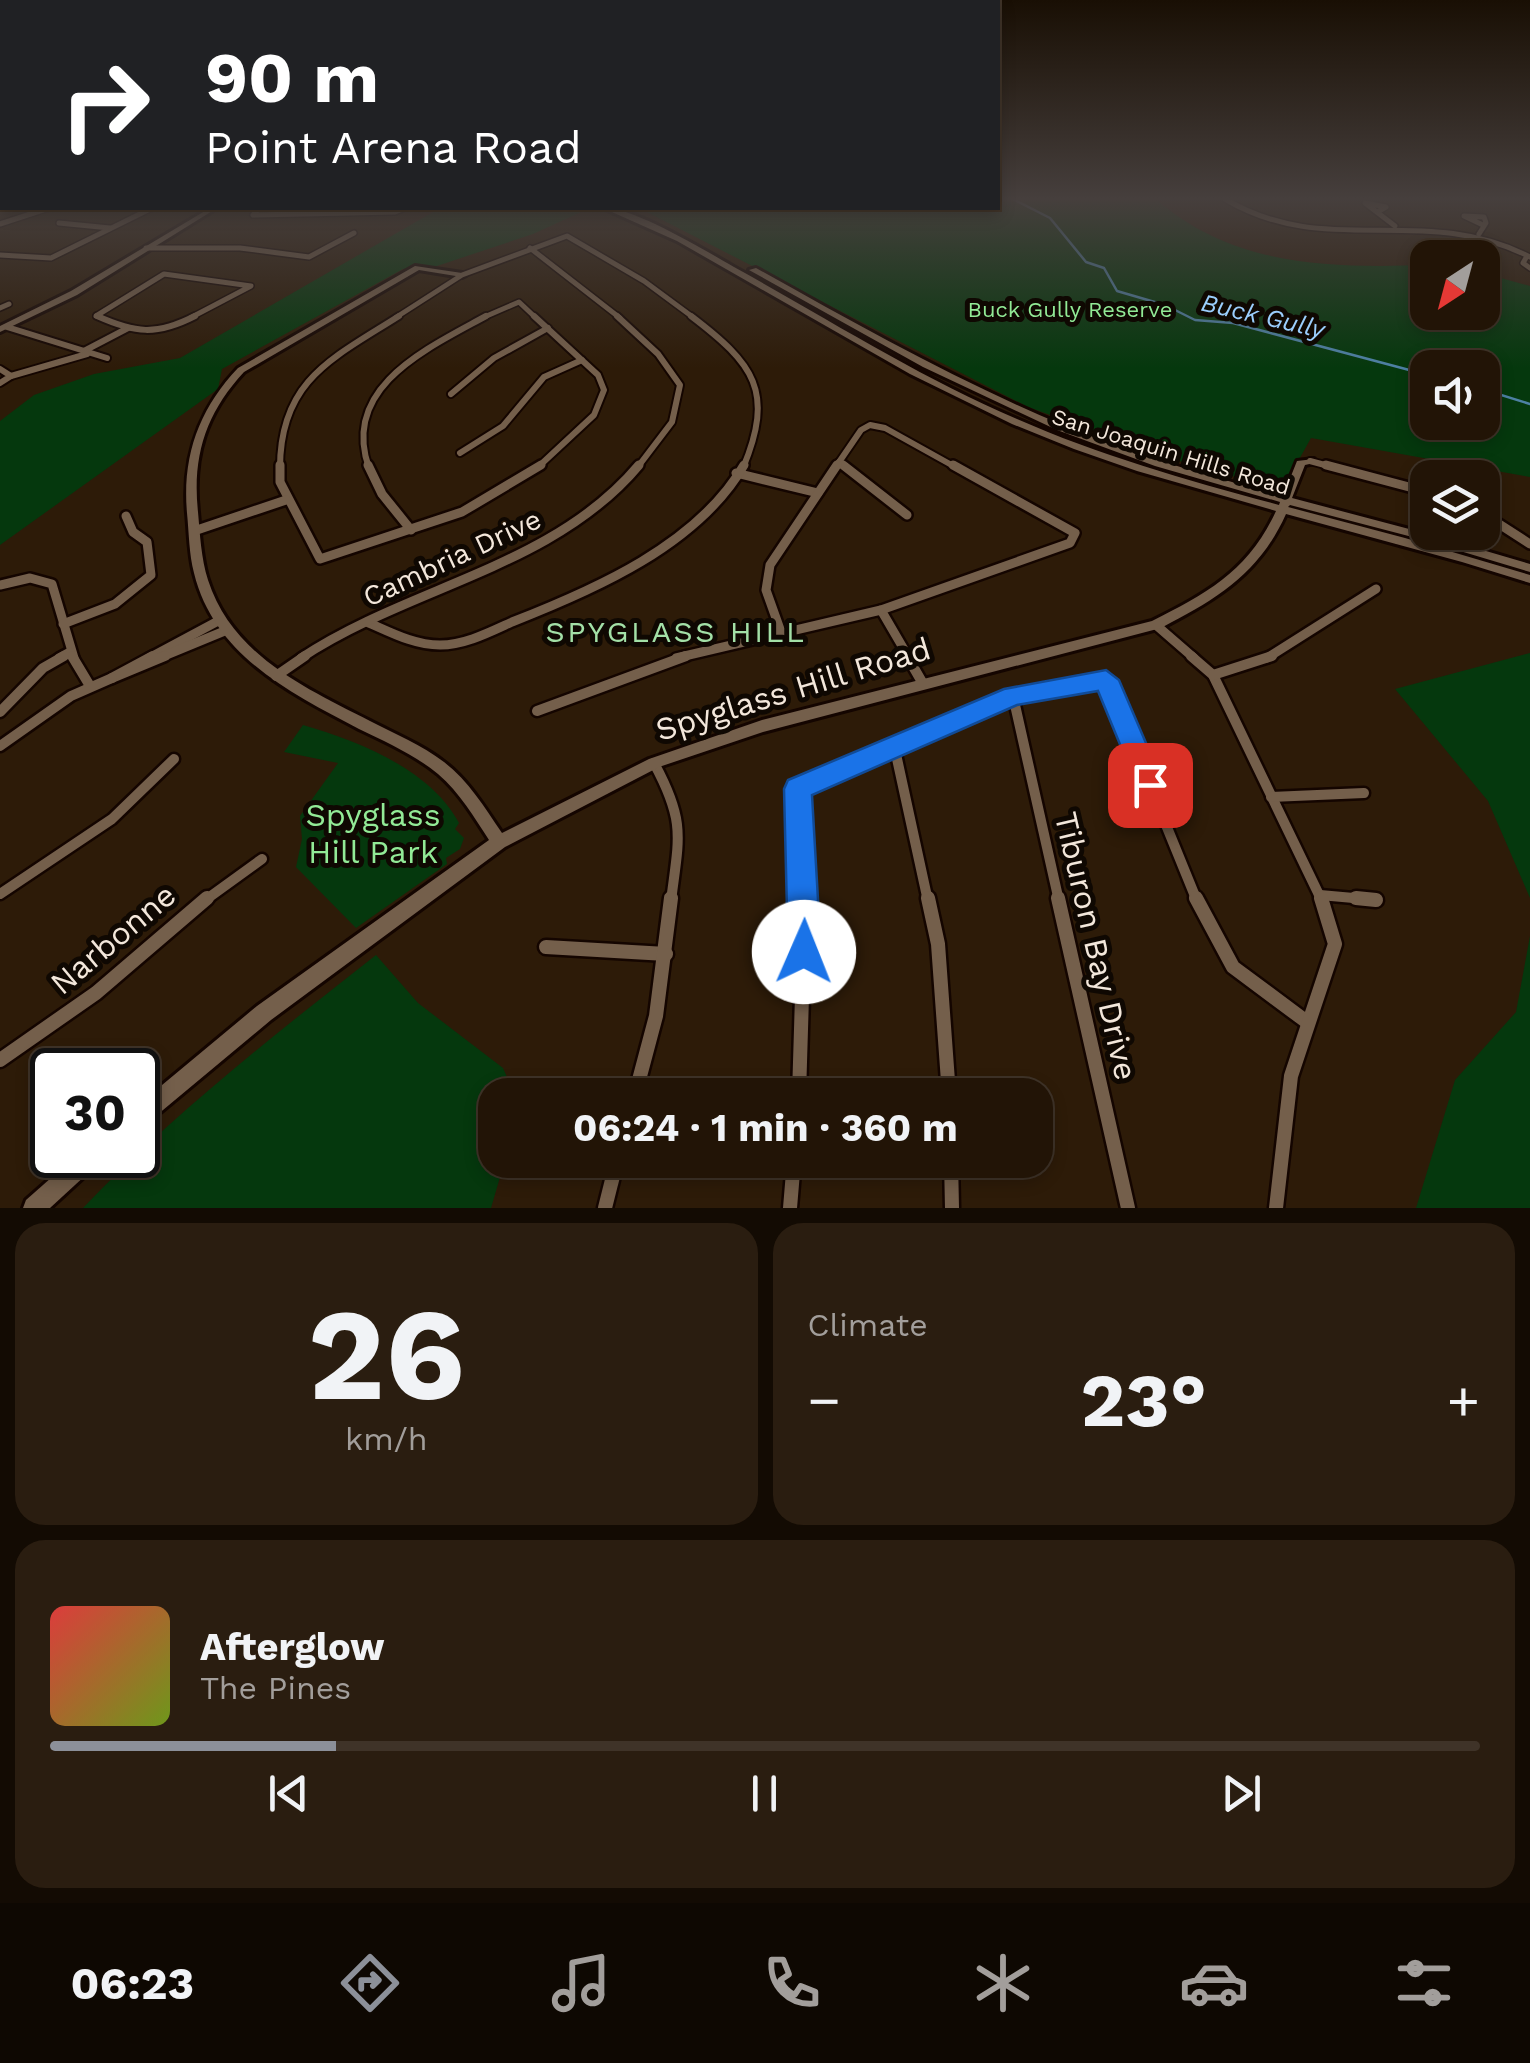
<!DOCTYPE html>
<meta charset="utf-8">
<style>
body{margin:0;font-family:"Work Sans",sans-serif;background:#2a1d10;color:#f1f3f6;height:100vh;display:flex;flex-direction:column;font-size:38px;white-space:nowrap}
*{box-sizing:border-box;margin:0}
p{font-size:32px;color:#a29e9b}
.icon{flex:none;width:55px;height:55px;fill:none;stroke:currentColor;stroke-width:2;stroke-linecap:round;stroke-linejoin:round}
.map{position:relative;height:1208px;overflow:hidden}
.details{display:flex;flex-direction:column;gap:15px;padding:15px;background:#130b03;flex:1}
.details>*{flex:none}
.guide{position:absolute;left:0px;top:0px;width:1000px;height:210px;box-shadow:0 5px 15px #0003,0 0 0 2px #3f3328;background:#202124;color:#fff;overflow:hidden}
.needle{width:65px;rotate:216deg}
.fabs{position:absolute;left:1410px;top:240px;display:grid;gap:20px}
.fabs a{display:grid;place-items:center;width:90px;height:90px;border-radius:20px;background:#221406;box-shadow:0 5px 15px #0003,0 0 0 2px #3f3328;font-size:50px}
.speed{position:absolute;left:30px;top:1048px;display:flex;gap:20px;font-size:50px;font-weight:700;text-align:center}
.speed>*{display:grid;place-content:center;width:130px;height:130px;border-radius:50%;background:#221406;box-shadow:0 5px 15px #0003,0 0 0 2px #3f3328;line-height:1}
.speed .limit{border:5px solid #111;border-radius:15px;background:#fff;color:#111}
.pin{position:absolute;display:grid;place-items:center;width:85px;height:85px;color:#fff;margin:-42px;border-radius:20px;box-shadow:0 5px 15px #0006}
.me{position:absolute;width:110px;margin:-55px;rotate:1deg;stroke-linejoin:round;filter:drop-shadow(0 0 8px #0008)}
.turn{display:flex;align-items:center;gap:35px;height:210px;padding:0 40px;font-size:45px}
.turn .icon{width:130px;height:130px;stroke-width:2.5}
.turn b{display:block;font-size:70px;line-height:85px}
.big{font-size:75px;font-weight:700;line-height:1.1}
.details .widget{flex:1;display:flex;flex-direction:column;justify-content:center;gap:15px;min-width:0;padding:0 35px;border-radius:30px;background:#2a1d10}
.details .dial{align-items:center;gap:0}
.dial b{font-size:130px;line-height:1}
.song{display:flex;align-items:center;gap:30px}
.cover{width:120px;height:120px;border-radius:15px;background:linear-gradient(135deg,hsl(0 70% 55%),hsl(80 70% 35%))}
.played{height:10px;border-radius:5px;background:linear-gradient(90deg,#8c9099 20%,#3f3328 20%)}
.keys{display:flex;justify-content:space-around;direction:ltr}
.heat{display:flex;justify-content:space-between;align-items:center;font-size:55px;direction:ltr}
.details .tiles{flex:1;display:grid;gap:15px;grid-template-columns:1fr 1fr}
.widget:last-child{grid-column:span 2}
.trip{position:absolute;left:478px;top:1078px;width:575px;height:100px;border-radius:30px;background:#221406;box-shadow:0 5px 15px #0003,0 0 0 2px #3f3328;font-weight:700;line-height:100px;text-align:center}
.menu{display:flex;height:160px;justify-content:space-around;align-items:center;background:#0e0802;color:#a29e9b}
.menu .icon{width:70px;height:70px}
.menu .selected{color:#8c9099}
.menu b{font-size:45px;color:#f1f3f6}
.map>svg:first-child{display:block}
.green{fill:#05380d;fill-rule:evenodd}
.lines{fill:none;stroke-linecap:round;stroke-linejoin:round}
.stream{stroke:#4e81a4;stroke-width:2.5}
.street-far4-casing{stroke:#140500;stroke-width:8}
.street-far3-casing{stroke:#140500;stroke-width:10}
.street-far2-casing{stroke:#140500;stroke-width:14}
.street-far1-casing{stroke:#140500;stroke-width:15}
.street-casing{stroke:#140500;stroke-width:19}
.secondary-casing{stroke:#140500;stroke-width:6}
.street-far4{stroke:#745f4b;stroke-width:5}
.street-far3{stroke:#745f4b;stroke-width:6}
.street-far2{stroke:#745f4b;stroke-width:9}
.street-far1{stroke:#745f4b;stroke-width:10}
.street{stroke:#745f4b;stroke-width:14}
.secondary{fill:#745f4b;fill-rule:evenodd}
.route{fill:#1a73e8;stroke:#114b97;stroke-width:2.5}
.labels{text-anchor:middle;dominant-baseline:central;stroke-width:10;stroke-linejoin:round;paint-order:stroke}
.far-park-label{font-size:22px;fill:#92ea96;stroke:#0f0802}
.far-street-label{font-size:22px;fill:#f3e7db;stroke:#0f0802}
.far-water-label{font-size:25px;font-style:italic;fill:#9bcefd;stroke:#0f0802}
.street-label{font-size:28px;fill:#f3e7db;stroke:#0f0802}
.neighbourhood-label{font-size:30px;letter-spacing:2.5px;fill:#a3e0a7;stroke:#0f0802}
.near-street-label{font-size:32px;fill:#f3e7db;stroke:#0f0802}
.near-park-label{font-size:32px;fill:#92ea96;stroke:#0f0802}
</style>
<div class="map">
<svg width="1530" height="1208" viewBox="0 0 1530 1208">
<rect width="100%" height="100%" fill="#2d1b08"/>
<!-- green -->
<g class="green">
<path d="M998 199H1156C1233 267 1331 268 1427 265L1428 312H1482L1483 273 1530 286V477L1311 438 1282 490 1172 459 1028 407 639 208H998ZM1428 368H1482V422H1428Z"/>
<path d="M440 208H590L533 234 434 267 403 269 222 369 218 389 0 545V421L34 395 94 374 180 358Z"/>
<path d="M1530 653V898L1488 801 1395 689Z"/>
<path d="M303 725C359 741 431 770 459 823L455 829 464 838 460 849 446 858 447 864 356 928 296 867 302 839 300 816 338 763 284 752Z"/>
<path d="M1530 936V1208H1416L1455 1080 1516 1012Z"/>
<path d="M376 955 418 1003 503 1068 515 1095H495V1160H505L491 1208H83C172 1115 274 1035 376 955Z"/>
</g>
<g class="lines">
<!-- stream -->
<g class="stream">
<path d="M1013 199 1050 218 1086 262 1104 268 1117 291 1165 305 1195 320 1233 323 1428 375"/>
<path d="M1482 389 1530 404"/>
</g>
<!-- street-far4 casing -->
<g class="street-far4-casing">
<g id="street-far4">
<path d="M1225 199C1327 260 1422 202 1530 257"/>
<path d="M259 208 253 215 395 212 405 208"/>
<path d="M1379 211 1386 207 1365 203 1395 226"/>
<path d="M59 223 110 228"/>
<path d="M0 224 49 208"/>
<path d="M1479 234 1486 223 1484 217 1464 216 1483 225"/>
<path d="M146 248H240L309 257 354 233"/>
<path d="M530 248 620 318"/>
<path d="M0 255 51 258 152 208"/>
<path d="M1527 256 1523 263 1530 268"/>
<path d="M0 308 9 304"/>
<path d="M102 318 96 316 164 274 251 286 190 318"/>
<path d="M395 318 462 275 567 236 644 281 694 318"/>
<path d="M482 318 519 302 536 318"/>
</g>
</g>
<!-- street-far3 casing -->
<g class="street-far3-casing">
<g id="street-far3">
<path d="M97 316C135 333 156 336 195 316"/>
<path d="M534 316 598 375 604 390 594 415 537 468"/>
<path d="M617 316 658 354 680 385 672 422 637 468"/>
<path d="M691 316C754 364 775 391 743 468"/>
<path d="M7 327 107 358"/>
<path d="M84 351 128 328"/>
<path d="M0 369 11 376 0 383"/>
<path d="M11 376 87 354"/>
<path d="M451 394 494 358 548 328"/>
<path d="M460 453 503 426 544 377 582 360"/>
<path d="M1310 461 1336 468"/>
<path d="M839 462 846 468"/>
<path d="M280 468C280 380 333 358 399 316"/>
<path d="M369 468C340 387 428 348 486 316"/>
<path d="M835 468 861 430 870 425 885 428 957 468"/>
</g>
</g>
<!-- street-far2 casing -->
<g class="street-far2-casing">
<g id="street-far2">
<path d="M280 465V482L320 559 462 512 541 465"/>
<path d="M368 465 382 494 411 530"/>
<path d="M843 465 907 515"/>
<path d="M1326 465 1428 492"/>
<path d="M736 473 818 493"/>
<path d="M1482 497 1489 492"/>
<path d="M1482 513 1530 544"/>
<path d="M194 531 286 500"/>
<path d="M0 585 30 578 52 584 74 658"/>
<path d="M881 610 909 658"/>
<path d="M367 622C390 632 414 645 440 645 465 645 490 632 512 622 594 590 698 545 744 465"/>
<path d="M63 624 115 604 151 575 147 542 133 532 126 516"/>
<path d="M1156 625 1194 658"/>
<path d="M781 632 766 590 770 565 837 465"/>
<path d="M59 658 70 652"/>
<path d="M149 658 220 620"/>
<path d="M159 658 227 630"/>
<path d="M301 658C409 586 553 568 639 465"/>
<path d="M676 658 881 610 1070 543 1075 533 953 465"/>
<path d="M1267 658 1376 589"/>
</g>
</g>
<!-- street-far1 casing -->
<g class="street-far1-casing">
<g id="street-far1">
<path d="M72 656 90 686"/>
<path d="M153 656 112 678 165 656"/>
<path d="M907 656 922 682"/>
<path d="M1191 656 1213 675 1322 901"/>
<path d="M1213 675 1272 656"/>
<path d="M276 676 305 656"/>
<path d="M1013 696 1059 901"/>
<path d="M537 711 686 656"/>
<path d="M0 712 43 668 64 656"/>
<path d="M894 745 928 901"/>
<path d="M0 746 71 696 112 678"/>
<path d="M654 763C686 822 679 837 671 901"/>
<path d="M1271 797 1364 793"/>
<path d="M0 894 112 819 174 759"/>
<path d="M1320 895 1376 900"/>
<path d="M204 901 262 859"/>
<path d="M805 901 798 789 1013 696 1107 680 1197 901"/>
</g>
</g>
<!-- street casing -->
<g class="street-casing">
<g id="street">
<path d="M928 898 938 944 949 1095"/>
<path d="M1058 898 1128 1208"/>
<path d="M1196 898 1233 967 1307 1022"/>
<path d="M1356 898 1376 900"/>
<path d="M546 947 666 954"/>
<path d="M0 1060 96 993 207 898"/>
<path d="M635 1095 656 1016 671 898"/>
<path d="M799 1095 805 898"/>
<path d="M951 1160 952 1208"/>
<path d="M605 1208 617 1160"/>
<path d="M790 1208 794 1160"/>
<path d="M1276 1208 1291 1076 1335 944 1321 898"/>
</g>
</g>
<!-- secondary casing -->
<g class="secondary-casing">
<g id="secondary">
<path d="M210 208H217L77 295 0 332V326L71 291Z"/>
<path d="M603 208C632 206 706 251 734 267 828 319 919 377 1017 419 1101 456 1190 481 1279 505L1280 502 1155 466 1057 430 923 367 749 270 756 268C856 324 957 381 1063 425 1134 455 1208 476 1283 496L1297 461 1314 459V463L1305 465 1292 498 1428 534 1530 564V572L1420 539 1290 505 1288 507 1405 538 1530 575V583L1462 562 1286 514C1259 574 1217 599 1161 628L763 732 659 767 505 847 271 1020 145 1125 138 1128V1105L257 1006 489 840C474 817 460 793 438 774 415 755 386 742 359 729 290 693 214 655 194 573 189 554 189 533 187 513 182 456 199 409 238 368L415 266 462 273 466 275 462 277 419 270 244 372C206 413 192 456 198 512 200 534 201 558 208 580 232 655 305 688 370 721 395 734 422 745 444 762 469 781 484 807 502 833L649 759 762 720 1152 621C1208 593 1249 570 1276 511L1137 471 1074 449 1012 424 910 374 677 241Z"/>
<path d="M77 1155H103L100 1162 50 1208H23L26 1200Z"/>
</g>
</g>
<!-- street-far4 -->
<use href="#street-far4" class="street-far4"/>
<!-- street-far3 -->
<use href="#street-far3" class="street-far3"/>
<!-- street-far2 -->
<use href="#street-far2" class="street-far2"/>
<!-- street-far1 -->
<use href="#street-far1" class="street-far1"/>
<!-- street -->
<use href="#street" class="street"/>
<!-- secondary -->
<use href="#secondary" class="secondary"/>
</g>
<!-- sky -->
<linearGradient id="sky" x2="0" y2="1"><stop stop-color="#190f04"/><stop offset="0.54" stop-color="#463f3d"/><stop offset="1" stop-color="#463f3d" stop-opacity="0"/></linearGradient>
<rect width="1530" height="368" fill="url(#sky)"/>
<!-- route -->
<path class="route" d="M1106 670 1119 680 1164 785 1160 793H1140L1098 691 1017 705 812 795 821 952 816 963 804 968 793 963 788 952 784 789 788 780 1004 689Z"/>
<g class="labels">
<!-- far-park labels -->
<g class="far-park-label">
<text x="1070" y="309">Buck Gully Reserve</text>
</g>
<!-- far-street labels -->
<g class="far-street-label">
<text transform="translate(1171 452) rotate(17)">San Joaquin Hills Road</text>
</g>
<!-- far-water labels -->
<g class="far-water-label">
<text transform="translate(1263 316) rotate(13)">Buck Gully</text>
</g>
<!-- street labels -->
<g class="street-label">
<text transform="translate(452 558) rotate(-25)">Cambria Drive</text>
</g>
<!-- neighbourhood labels -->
<g class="neighbourhood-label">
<text x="676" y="631">SPYGLASS HILL</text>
</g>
<!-- near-street labels -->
<g class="near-street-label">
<text transform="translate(793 689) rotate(-17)">Spyglass Hill Road</text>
<text transform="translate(113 939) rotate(-40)">Narbonne</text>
<text transform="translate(1096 946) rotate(77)">Tiburon Bay Drive</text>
</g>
<!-- near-park labels -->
<g class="near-park-label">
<text x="373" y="815">Spyglass<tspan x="373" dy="37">Hill Park</tspan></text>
</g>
</g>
</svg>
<div class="fabs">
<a><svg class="needle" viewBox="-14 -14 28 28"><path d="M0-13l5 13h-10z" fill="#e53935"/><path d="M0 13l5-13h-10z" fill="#a29e9b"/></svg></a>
<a><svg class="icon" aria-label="sound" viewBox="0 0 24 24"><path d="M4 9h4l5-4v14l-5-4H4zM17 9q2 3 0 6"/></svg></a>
<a><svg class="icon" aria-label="layers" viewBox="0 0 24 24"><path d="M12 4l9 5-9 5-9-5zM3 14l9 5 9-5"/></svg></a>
</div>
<div class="speed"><div class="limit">30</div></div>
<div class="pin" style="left:1150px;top:785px;background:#d93025"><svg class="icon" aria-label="arrive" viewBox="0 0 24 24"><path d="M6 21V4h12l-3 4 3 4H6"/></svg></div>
<svg class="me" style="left:804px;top:952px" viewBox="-20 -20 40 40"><circle r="19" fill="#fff"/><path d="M0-13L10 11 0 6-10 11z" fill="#1a73e8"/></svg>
<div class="trip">06:24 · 1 min · 360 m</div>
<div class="guide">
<div class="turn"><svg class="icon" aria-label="right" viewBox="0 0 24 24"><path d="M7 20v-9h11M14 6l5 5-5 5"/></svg><div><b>90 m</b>Point Arena Road</div></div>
</div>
</div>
<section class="details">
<div class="tiles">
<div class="widget dial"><b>26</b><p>km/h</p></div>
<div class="widget"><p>Climate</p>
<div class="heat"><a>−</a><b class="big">23°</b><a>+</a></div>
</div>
<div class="widget">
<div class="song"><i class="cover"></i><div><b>Afterglow</b><p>The Pines</p></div></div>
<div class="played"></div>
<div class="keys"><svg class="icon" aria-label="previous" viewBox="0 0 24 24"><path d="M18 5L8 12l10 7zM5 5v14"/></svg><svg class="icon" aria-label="pause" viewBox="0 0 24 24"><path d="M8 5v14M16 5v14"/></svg><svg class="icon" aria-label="next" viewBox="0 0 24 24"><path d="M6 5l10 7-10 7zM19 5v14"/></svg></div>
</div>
</div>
</section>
<nav class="menu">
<b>06:23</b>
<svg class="icon selected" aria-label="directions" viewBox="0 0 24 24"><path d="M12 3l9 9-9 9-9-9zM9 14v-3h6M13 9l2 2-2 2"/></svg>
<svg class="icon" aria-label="music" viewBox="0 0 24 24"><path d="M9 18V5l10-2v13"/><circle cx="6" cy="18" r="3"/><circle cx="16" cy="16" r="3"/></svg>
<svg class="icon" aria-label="phone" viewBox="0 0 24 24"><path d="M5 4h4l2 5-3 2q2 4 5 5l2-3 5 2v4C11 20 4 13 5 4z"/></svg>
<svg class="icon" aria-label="climate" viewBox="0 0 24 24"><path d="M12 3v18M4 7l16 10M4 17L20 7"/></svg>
<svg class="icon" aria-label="car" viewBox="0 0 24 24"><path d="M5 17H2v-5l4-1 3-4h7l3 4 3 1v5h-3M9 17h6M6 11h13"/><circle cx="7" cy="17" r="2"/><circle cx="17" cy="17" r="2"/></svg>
<svg class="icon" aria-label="filters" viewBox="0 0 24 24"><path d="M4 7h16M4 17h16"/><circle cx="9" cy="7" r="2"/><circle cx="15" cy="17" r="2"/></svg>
</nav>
